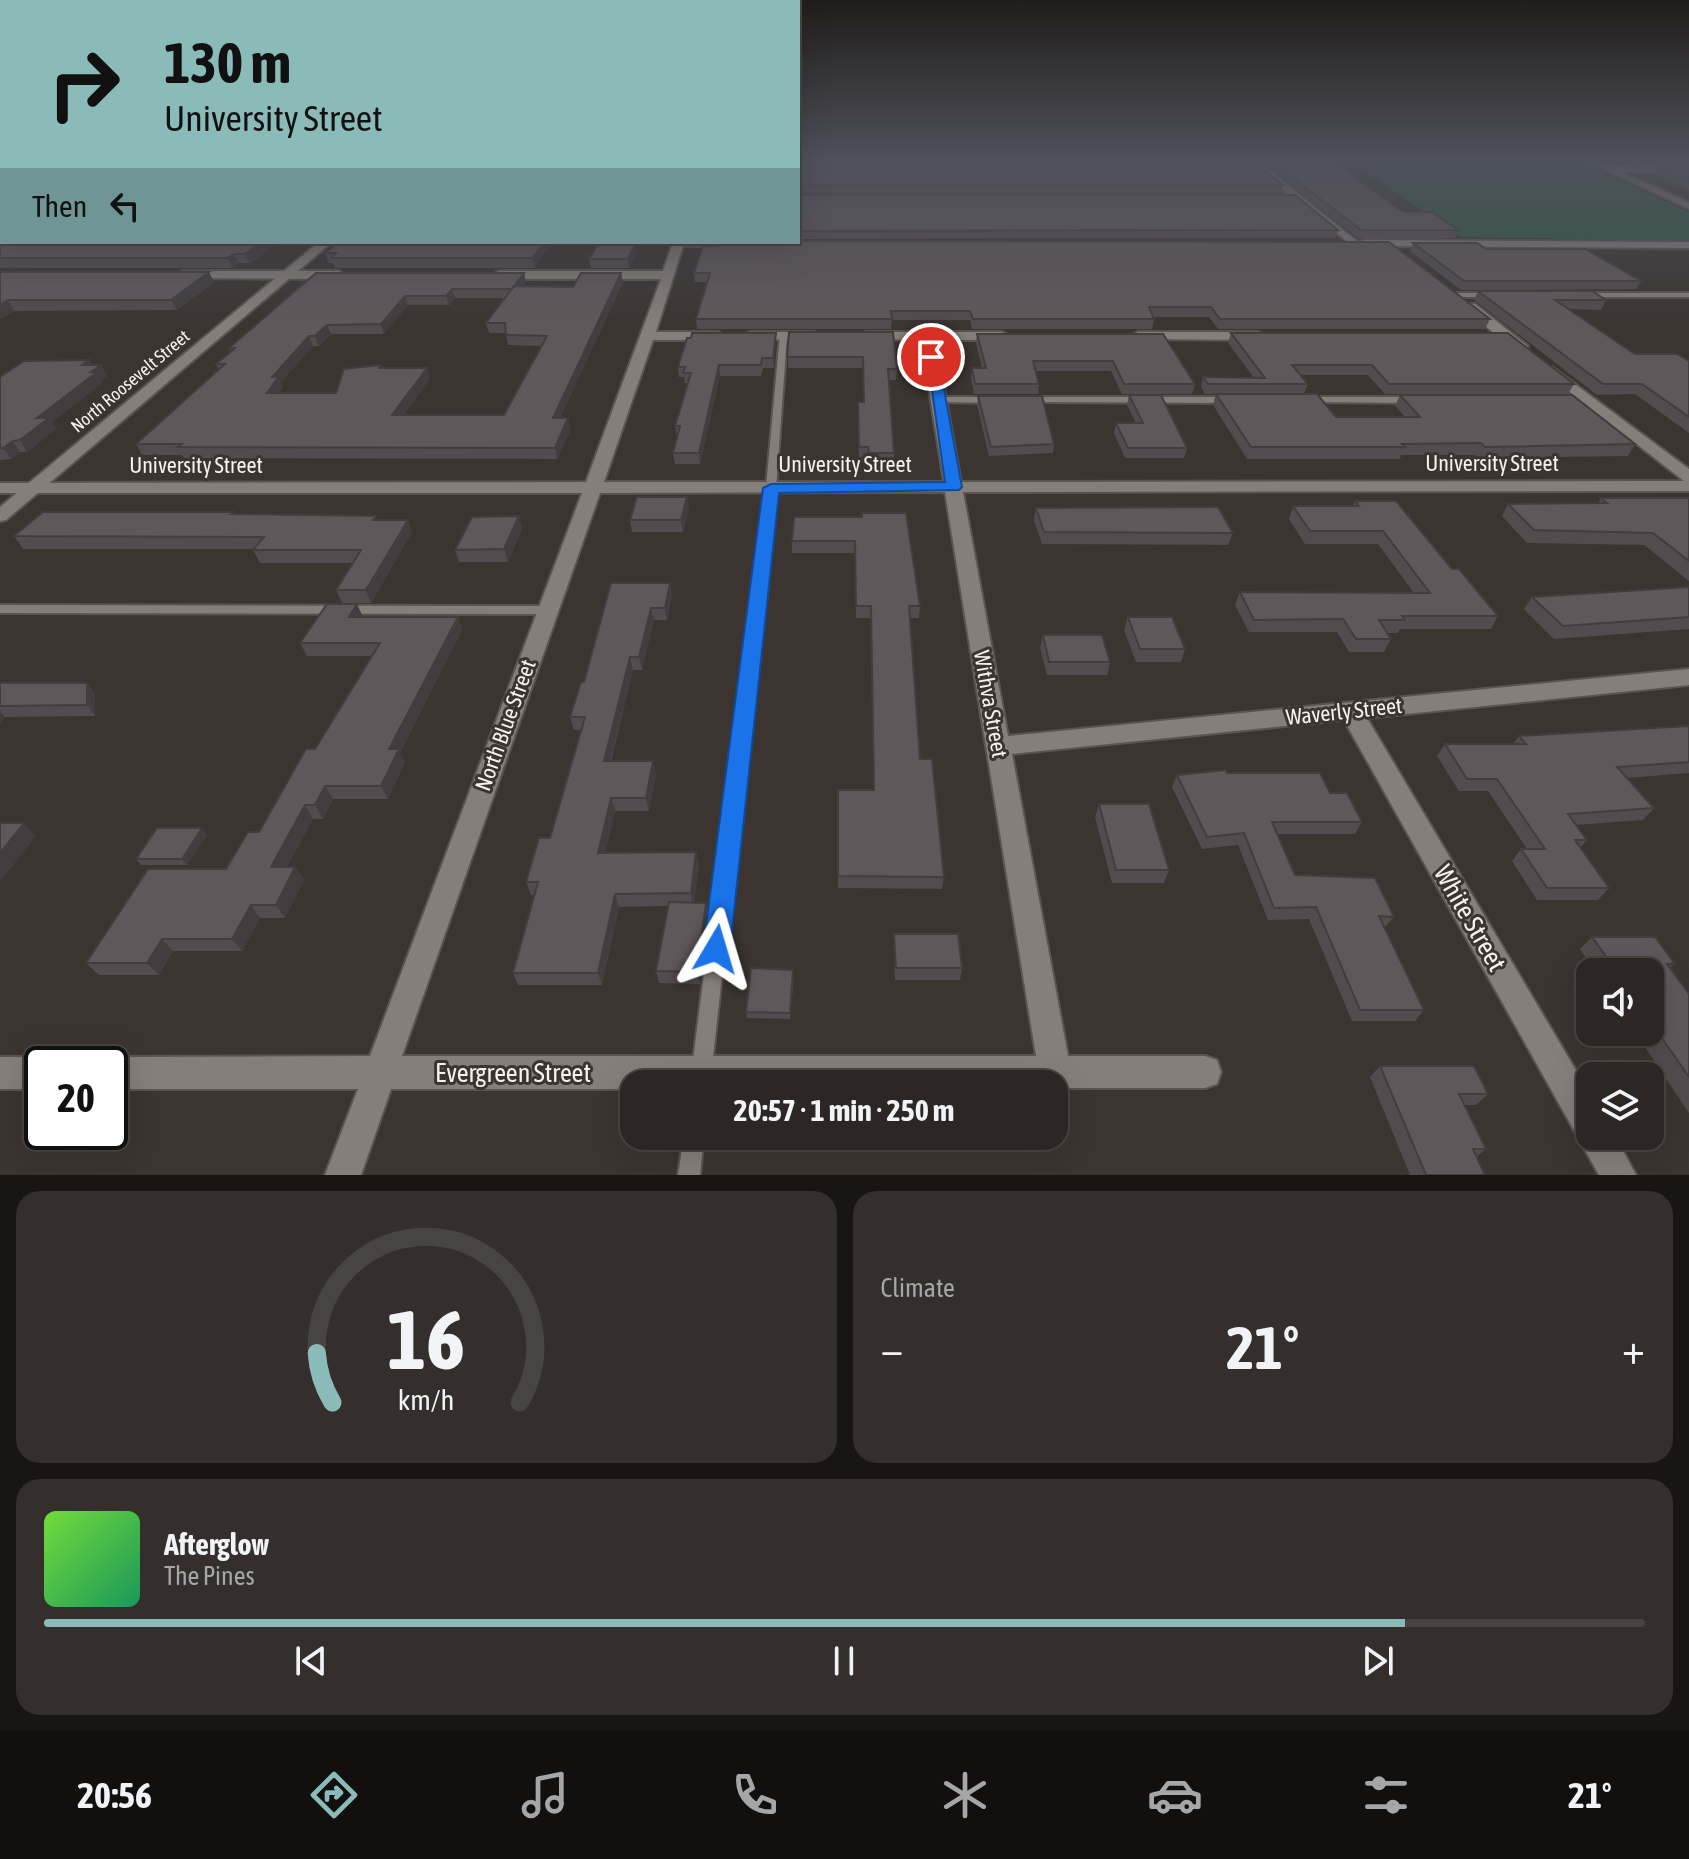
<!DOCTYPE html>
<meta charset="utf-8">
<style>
body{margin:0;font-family:"Asap Condensed",sans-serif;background:#342f2d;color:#f1f3f6;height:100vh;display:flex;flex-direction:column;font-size:30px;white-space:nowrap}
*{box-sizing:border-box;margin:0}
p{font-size:26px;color:#a6a5a7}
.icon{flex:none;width:44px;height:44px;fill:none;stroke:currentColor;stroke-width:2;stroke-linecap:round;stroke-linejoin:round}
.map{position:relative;height:1175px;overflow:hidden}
.side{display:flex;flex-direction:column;gap:16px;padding:16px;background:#181514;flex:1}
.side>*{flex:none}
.top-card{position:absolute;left:0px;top:0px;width:800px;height:244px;box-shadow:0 8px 32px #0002,0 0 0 2px #484442;background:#8bbbb9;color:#111;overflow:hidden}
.buttons{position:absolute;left:1576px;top:958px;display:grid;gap:16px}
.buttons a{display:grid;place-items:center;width:88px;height:88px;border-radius:16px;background:#2c2725;box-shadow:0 8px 32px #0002,0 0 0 2px #484442;font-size:40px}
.speed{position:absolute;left:24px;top:1046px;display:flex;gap:16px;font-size:40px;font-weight:700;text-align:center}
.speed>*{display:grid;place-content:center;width:104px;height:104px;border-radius:50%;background:#2c2725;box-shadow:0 8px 32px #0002,0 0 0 2px #484442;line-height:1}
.speed .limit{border:4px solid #111;border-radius:12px;background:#fff;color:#111}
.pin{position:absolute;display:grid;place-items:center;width:68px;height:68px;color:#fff;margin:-34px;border:4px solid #fff;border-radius:50%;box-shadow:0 2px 8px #0007}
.me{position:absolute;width:88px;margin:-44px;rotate:7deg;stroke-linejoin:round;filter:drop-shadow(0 0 6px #0008)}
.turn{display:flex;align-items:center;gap:28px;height:168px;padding:0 32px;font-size:36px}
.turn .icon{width:104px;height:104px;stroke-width:2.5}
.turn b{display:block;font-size:56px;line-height:68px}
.then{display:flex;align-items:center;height:76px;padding:0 32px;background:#0003;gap:16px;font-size:30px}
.big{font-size:60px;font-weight:700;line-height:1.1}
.side .card{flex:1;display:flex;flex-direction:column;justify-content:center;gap:12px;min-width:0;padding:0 28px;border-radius:24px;background:#342f2d}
.side .dial{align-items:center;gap:0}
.dial svg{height:208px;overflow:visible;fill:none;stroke:#484442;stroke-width:7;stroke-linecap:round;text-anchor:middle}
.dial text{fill:#f1f3f6;stroke:none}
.song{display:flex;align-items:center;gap:24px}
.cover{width:96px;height:96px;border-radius:12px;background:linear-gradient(135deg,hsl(100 70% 55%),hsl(150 70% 35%))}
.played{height:8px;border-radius:4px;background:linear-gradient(90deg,#8bbbb9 85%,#484442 85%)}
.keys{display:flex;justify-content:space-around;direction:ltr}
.heat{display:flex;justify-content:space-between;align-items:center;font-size:44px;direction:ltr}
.side .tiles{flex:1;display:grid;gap:16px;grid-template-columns:1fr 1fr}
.card:last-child{grid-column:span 2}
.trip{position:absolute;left:620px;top:1070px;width:448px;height:80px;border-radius:24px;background:#2c2725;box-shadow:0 8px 32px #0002,0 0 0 2px #484442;font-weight:700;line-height:80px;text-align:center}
.tab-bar{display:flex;height:128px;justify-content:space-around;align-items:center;background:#12100f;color:#a6a5a7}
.tab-bar .icon{width:56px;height:56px}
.tab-bar .active{color:#8bbbb9}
.tab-bar b{font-size:36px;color:#f1f3f6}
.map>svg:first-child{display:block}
.green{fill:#2e5a44}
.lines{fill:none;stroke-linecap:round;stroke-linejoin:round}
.lane-casing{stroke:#595351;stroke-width:4}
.street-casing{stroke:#595351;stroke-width:4}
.secondary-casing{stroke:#595351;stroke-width:4}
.lane{fill:#867e7a;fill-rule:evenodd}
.street{fill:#867e7a;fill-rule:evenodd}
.secondary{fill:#867e7a;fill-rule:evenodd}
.wall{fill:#534b4d;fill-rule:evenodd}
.shaded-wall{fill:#433d3f}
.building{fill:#60575a;stroke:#433d3f;stroke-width:2}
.route{fill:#1a73e8;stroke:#114b97;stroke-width:2}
.labels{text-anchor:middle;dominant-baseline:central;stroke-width:6;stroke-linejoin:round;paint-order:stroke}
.far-street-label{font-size:18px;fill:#f6f1ef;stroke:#3b3431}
.street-label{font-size:22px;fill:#f6f1ef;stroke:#3b3431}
.near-street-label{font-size:26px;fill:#f6f1ef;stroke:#3b3431}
</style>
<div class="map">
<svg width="1689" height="1175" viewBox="0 0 1689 1175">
<rect width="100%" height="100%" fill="#3b3431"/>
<!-- green -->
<path class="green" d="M1349 160H1574L1689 212V241L1461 237Z"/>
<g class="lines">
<!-- lane casing -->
<g class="lane-casing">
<g id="lane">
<path d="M1451 293H1490L1494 295 1490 297H1451Z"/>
<rect x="1582" y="293" width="107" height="4"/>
<path d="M780 334 787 336 776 488 710 1084H690L766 488Z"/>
<path d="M939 397H994L999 400 994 403 936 402 934 400Z"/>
<path d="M1028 397H1230L1235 400 1230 403 1025 402V398Z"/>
<path d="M1308 397H1414L1419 400 1414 403 1305 402V398Z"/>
<path d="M0 605 546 606 552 610 546 614 0 613Z"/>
<path d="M684 1136H704L700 1175H678Z"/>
</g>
</g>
<!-- street casing -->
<g class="street-casing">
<g id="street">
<path d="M1584 160H1595L1612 167 1689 166V172H1621L1689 202V209Z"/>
<path d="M1229 161 1259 162 1358 242 1363 240 1689 242V248L1363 246 1358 244 1353 246 1254 167 1226 166Z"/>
<path d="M673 242 753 243 747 246H683L656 332H718L725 336 718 340H653L604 482H944L921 340 861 339 859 336 866 332H1002L1009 336 1002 340H935L961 482 1684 481 1547 374V368L1552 367 1689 469V491L963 492 1008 736 1689 669V685L1367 718 1590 1094V1136H1615L1636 1175H1599L1344 720 1012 754 1068 1056H1205L1217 1060 1221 1072 1217 1084 1205 1088H1054V1084H634V1089H391L361 1175H325L358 1089H110V1064H97L110 1057 370 1056 582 493H0V483L586 482 661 279H499L493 275 499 271H663ZM945 492 1036 1056H402L600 493Z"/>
<path d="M183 271H339L345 275 339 279 179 278 177 275Z"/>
<path d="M1465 304H1475L1528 346V352H1518L1465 310Z"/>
<path d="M750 332H814L821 336 814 340 745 339 743 336Z"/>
<path d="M1138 332H1258L1265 336 1258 340 1133 339 1131 336Z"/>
<path d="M0 1057H42L55 1064H42V1089H0Z"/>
</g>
</g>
<!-- secondary casing -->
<g class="secondary-casing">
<path id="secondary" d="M319 242H332L6 520 0 521V507Z"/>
</g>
<!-- lane -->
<use href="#lane" class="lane"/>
<!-- street -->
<use href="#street" class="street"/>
<!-- secondary -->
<use href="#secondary" class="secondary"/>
</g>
<!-- wall -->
<g class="wall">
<path d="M1258 160H1330L1403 212 1458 230 1455 238H1358Z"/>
<path d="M1621 160H1689V164H1628Z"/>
<path d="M798 163 1283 185 1281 193H798Z"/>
<path d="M1658 167H1689V191L1653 175Z"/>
<path d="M798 195 1338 230 1336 238 798 239Z"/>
<path d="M0 233 2 242H278L250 263H238L232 268H0Z"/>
<path d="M553 242 535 268H335L333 263H329L325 253Z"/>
<path d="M1413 243 1486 249 1641 281 1636 289 1461 290 1410 251Z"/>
<path d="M703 246 1490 319 1485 329H1218L1209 317H1153L1154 319 1152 329H972L970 320H892L891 329H697L696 319 707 282H695L694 273Z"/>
<path d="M635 247 636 254 629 268H591L589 259Z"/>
<path d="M0 272 214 282 177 310 14 311 0 319Z"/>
<path d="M316 273H524L526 282 522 286 573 287 621 273 623 282 560 418 571 429 557 459 184 458 182 455H142L136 444 219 370 216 364 231 352 229 348ZM455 298H506L486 323 489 333H506L508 345 542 346 504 415H404L430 378 381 368 336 393H279L283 387 281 382 313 346H319L331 334H384L408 305H449Z"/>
<path d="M1478 291 1606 300 1601 310 1569 309 1635 354 1689 361V433L1635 394 1597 395 1474 300Z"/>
<path d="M789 332 897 369 896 380H889L894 453V465H868V458H859L858 402H864L862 368H788Z"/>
<path d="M776 333 774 368H763L761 376H720L700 464H675L673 453 677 437 675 426 688 383H685L684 377H679L678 367Z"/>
<path d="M1231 333 1574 384 1568 394H1385L1368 375H1300L1308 384 1304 394H1205L1201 387 1203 377 1254 378 1228 343Z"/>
<path d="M977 334H1163L1195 384 1192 394H1122L1111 371H1036L1039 384 1038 394H974L971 378 972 368H982L976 343Z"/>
<path d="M89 360 92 365H101L107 376 101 380 102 383 52 422 56 429 27 452H20L11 459 0 460V377Z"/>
<path d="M1216 394 1336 417H1405L1395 406 1400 395 1635 444 1628 456 1479 458 1475 455H1401L1400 459H1247L1213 405Z"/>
<path d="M1129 395 1187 448 1184 458H1125L1114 433 1116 423H1136L1127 405Z"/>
<path d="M978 396 1054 444 1053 453 989 456 977 405Z"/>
<path d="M687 497 689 509 683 532H632L630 520Z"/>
<path d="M1601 498H1689V581L1644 545 1527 543 1502 516 1508 504 1598 503Z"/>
<path d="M1355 501 1452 569 1498 616 1491 629H1400L1398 633H1387L1391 639 1384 652H1349L1337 632H1249L1235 605 1240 592 1414 593 1378 544H1305L1289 519 1293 506H1353Z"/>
<path d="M1036 508 1233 533 1228 545 1042 544 1034 520Z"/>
<path d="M234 514 377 520 412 532 371 603H342L336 590 353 563H260L253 550 255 549H23L14 536Z"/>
<path d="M519 516 522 529 508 562H459L455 550Z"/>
<path d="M862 517 920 606 919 618H910L920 759 944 877 942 889 838 888V790H874L870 618H856L855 553H792V541Z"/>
<path d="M670 583 672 596 667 620H654L642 670H633L611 761 656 774 649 811H615L605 853 696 852 699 865 694 903H706L708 916 700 984 659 983 656 971 668 906 619 907 602 985H518L513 973 535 895H531L526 882 550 838 581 730H574L570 717 584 682Z"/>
<path d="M1689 587V629L1554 639 1524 609 1532 597Z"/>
<path d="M363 617H458L462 630 400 753 405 762 388 799H333L323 819H313L287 867H295L304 880 285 918H260L242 951H173L159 975H99L86 963 226 869 259 832 315 749 372 656H307L300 643Z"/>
<path d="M1128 617 1185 649 1181 662H1136L1124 630Z"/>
<path d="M1043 635 1110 662 1107 675H1047L1040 648Z"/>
<path d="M0 683H87L95 694V716L5 717 0 723Z"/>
<path d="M1689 726V773L1627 778 1654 808 1643 820 1576 825 1587 840 1580 848 1609 888 1598 900H1537L1512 861 1521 849H1527L1488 791H1459L1437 756 1445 744H1513L1519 736Z"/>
<path d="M1227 773 1330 793 1362 822 1355 834H1277L1295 875 1394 917 1384 928 1424 1010 1415 1021H1352L1309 919 1268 920 1238 845 1202 849 1172 787 1177 775Z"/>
<path d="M1099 804 1169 870 1164 883H1112L1095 817Z"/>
<path d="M202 828 207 835 187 865H141L136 859Z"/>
<path d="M894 934 962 968 960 980H895L894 947Z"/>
<path d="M1592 937 1675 964 1670 968 1689 994V1113L1635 1032H1650V972H1595L1580 949Z"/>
<path d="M794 976 790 1019 747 1018 746 1012Z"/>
<path d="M1380 1066 1488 1094 1476 1105H1465L1486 1149 1476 1157 1485 1175H1410L1370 1077Z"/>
</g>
<!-- shaded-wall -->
<g class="shaded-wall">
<path d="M2 201V212L0 213V202Z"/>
<path d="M261 242H278L250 263 245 254Z"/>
<path d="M544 242H553L535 268 533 258Z"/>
<path d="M631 242H637L635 247 636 254 629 268 628 259Z"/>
<path d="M234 254 238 263 232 268 228 258Z"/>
<path d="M209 272 214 282 177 310 171 300Z"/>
<path d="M524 273 526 282 515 298 512 289Z"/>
<path d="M621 273 623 282 555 429 553 418Z"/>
<path d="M452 289 455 298 449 305 446 296Z"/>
<path d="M405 296 408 305 384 334 381 324Z"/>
<path d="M8 300 14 311 0 319V305Z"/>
<path d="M327 325 331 334 319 346 315 336Z"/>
<path d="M776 333V343L774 368 773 358Z"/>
<path d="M309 336 313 346 281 382 283 387 271 403 267 393 272 377Z"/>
<path d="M89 360 95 370 101 365 107 376 101 380 102 383 52 422 56 429 27 452 20 440 37 418 82 365Z"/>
<path d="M719 365 720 376 700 464 699 453Z"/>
<path d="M427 368 430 378 396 426 392 415Z"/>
<path d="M568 418 571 429 557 459 555 448Z"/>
<path d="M13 441 20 452 11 459 3 448Z"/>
<path d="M687 497 689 509 683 532 681 520Z"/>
<path d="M519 516 522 529 508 562 504 549Z"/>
<path d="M408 520 412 532 371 603 366 590Z"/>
<path d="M670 583 672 596 667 620 665 608Z"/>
<path d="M357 604 363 617H349Z"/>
<path d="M651 608 654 620 642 670 639 657Z"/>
<path d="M458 617 462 630 400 753 405 762 388 799 381 786 389 749Z"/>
<path d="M630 657 633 670 607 774 604 761Z"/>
<path d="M87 683 95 694V716L87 705Z"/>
<path d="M0 711 5 717 0 723Z"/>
<path d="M653 761 656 774 649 811 646 798Z"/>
<path d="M325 786 333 799 323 819 315 805Z"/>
<path d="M611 798 615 811 602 866 598 853Z"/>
<path d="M305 805 313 819 280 880 271 867Z"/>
<path d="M24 823 36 836 0 882V853Z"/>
<path d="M202 828 207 835 187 865 182 859Z"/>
<path d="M696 852 699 865 693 906 691 893Z"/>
<path d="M295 867 304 880 285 918 276 905Z"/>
<path d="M615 894 619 907 602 985 598 973Z"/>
<path d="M706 903 708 916 700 984 697 972Z"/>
<path d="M251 905 260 918 242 951 232 939Z"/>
<path d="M162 939 173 951 159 975 147 963Z"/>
</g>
<!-- building -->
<g class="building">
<path d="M0 160H2V201L0 202Z"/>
<path d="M1270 160H1330L1403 212H1432L1458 230H1361Z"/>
<path d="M798 163H1255L1283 185H798Z"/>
<path d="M1658 167H1689V181Z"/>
<path d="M798 195H1295L1338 230 798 231Z"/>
<path d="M0 233H2V242H261L245 254H234L228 258H0Z"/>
<path d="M798 241 1389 242 1490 319H1220L1211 307H1149L1154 319H973L970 311H891L892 319H696L710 273H694L703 246H718L719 242H798Z"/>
<path d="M339 242H544L533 258H331L336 253H325Z"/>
<path d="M599 242H631L630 245H635L628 259H589Z"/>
<path d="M1413 243H1477L1486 249H1585L1641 281H1464Z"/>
<path d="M0 272H209L171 300H8L0 305Z"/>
<path d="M316 273H524L512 289H452L446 296H405L381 324 327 325 315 336H309L272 377 279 376 267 393H336L344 369 380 365 379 368H427L392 415H504L547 336 506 335 505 323H486L514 286 573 287 581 273H621L553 418H568L555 448 178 447 182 444H136L225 364H216L235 348H229Z"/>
<path d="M1478 291H1592L1606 300H1555L1635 354H1677L1689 361V417L1642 384H1603Z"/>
<path d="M789 332H893L897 369H888L894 453H869L868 447H859L858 402H864L863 357H787Z"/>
<path d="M692 333H776L773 358H762L761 365H719L699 453H673L680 426H675L691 373H683L685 367H678L687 338H691Z"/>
<path d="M1231 333H1508L1574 384H1389L1372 365H1292L1308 384H1208L1203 377 1265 378Z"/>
<path d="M977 334H1163L1195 384H1124L1113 361H1033L1039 384H975L972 368H986Z"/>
<path d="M89 360 82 365H101L91 372H97L37 418H49L20 440 13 441 3 448H0V377L24 361Z"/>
<path d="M1216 394H1317L1336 417H1420L1400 395H1572L1635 444 1485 447 1481 443 1402 444 1405 447H1251Z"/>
<path d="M1129 395H1161L1187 448H1128L1116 423H1143Z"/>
<path d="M978 396H1042L1054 444 991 447Z"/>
<path d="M637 497H687L681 520H630Z"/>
<path d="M1601 498H1689V561L1653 533 1534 530 1508 504 1607 503Z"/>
<path d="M1355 501H1396L1452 569H1459L1498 616H1402L1405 620H1379L1391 639H1356L1343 619 1254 620 1240 592 1430 593 1383 531H1310L1293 506H1359Z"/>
<path d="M1218 507 1233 533 1044 532 1036 508Z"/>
<path d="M43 512H233L231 514 376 516 373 520H408L366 590H336L361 550H253L264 537 14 536Z"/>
<path d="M862 513H906L920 606H909L920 759H932L944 877 838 876V790H874L871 606H856L855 541H792L794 517H862Z"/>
<path d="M519 516 504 549 455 550 472 517Z"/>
<path d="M611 583H670L665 608H651L639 657H630L604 761H653L646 798H611L598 853 696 852 691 893 615 894 598 973H513L538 882H526L539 838H550L585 717H570L581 682H584Z"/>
<path d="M1689 587V617L1563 626 1532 597Z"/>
<path d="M327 604H357L349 617H458L389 749H399L381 786H325L315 805H305L271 867H295L276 905H251L232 939H162L147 963H86L148 869H226L248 832H259L306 749H315L380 643H300Z"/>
<path d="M1128 617H1172L1185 649H1140Z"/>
<path d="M1043 635H1102L1110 662H1049Z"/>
<path d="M0 683H87V705L0 706Z"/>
<path d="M1689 726V762L1617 767 1654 808 1568 814 1587 840H1575L1609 888H1547L1521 849H1545L1497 779H1467L1445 744H1526L1519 736Z"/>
<path d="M1226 770 1227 773H1320L1330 793H1347L1362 822H1272L1295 875 1375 878 1394 917 1379 916 1424 1010H1360L1316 907 1274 908 1244 833 1207 837 1177 775Z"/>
<path d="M1099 804H1149L1169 870H1116Z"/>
<path d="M0 823H24L0 853Z"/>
<path d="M157 828H202L182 859H136Z"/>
<path d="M669 902 706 903 697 972 656 971Z"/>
<path d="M894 934H958L962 968H896Z"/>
<path d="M1592 937H1655L1675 964H1667L1689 994V1077L1650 1021V972H1617Z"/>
<path d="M751 968 793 970 790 1013 746 1012Z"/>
<path d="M1380 1066H1474L1488 1094H1459L1486 1149H1473L1485 1175H1426Z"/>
</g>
<!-- sky -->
<linearGradient id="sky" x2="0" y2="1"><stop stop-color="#201d1b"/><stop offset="0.49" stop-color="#4f505a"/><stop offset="1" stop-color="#4f505a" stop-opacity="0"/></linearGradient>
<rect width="1689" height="324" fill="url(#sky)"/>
<!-- route -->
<path class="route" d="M927 355 938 357 962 487 959 490 779 493 730 949 726 958 716 962 707 958 703 949 763 488 771 484 945 482Z"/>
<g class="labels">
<!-- far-street labels -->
<g class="far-street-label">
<text transform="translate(130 381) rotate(-40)">North Roosevelt Street</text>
</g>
<!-- street labels -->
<g class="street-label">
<text x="1492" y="463">University Street</text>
<text x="845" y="464">University Street</text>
<text x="196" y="465">University Street</text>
<text transform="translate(991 704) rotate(80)">Withva Street</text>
<text transform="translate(1344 711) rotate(-6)">Waverly Street</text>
<text transform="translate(505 725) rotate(-70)">North Blue Street</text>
</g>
<!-- near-street labels -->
<g class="near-street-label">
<text transform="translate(1470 918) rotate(60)">White Street</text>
<text x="513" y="1073">Evergreen Street</text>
</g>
</g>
</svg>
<div class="buttons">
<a><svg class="icon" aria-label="sound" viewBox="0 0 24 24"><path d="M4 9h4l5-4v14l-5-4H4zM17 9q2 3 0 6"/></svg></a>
<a><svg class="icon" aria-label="layers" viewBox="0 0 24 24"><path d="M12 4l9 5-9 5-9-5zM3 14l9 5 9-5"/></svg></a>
</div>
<div class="speed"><div class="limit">20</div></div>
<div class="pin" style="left:931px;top:357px;background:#d93025"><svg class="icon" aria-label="arrive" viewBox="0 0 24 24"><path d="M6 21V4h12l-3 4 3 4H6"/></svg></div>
<svg class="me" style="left:716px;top:949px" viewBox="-20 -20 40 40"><path d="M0-17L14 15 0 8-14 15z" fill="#1a73e8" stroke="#fff" stroke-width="4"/></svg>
<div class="trip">20:57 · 1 min · 250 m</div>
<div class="top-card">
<div class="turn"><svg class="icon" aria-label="right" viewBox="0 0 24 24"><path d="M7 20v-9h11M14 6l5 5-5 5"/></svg><div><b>130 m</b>University Street</div></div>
<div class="then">Then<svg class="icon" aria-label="left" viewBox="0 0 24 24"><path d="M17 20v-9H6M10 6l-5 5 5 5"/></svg></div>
</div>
</div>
<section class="side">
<div class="tiles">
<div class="card dial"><svg viewBox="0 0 100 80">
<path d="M14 69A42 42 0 1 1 86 69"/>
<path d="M14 69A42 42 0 0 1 8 50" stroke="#8bbbb9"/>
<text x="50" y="56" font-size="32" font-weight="700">16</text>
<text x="50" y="72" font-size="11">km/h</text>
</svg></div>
<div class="card"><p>Climate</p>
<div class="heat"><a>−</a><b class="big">21°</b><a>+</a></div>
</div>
<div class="card">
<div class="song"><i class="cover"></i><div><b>Afterglow</b><p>The Pines</p></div></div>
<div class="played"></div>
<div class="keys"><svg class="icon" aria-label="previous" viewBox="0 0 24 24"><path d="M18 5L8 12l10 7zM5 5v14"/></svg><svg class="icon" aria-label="pause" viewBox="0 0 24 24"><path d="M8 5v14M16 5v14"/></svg><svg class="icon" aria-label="next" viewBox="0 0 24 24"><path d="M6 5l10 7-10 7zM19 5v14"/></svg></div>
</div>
</div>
</section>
<nav class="tab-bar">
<b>20:56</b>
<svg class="icon active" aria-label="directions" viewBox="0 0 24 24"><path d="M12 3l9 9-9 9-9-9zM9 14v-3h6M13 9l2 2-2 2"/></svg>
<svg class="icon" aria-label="music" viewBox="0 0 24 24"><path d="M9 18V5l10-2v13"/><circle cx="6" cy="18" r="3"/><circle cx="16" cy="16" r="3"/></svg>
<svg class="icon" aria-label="phone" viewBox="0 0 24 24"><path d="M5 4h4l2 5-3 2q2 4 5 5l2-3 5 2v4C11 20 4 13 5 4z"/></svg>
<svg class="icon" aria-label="climate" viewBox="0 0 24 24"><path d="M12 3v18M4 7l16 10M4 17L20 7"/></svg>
<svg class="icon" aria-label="car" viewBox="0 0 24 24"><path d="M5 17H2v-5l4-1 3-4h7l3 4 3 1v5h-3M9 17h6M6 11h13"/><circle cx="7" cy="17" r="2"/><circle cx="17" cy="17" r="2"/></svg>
<svg class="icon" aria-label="filters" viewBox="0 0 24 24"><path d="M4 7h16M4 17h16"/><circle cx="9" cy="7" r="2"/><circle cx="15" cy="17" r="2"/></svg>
<b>21°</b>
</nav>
